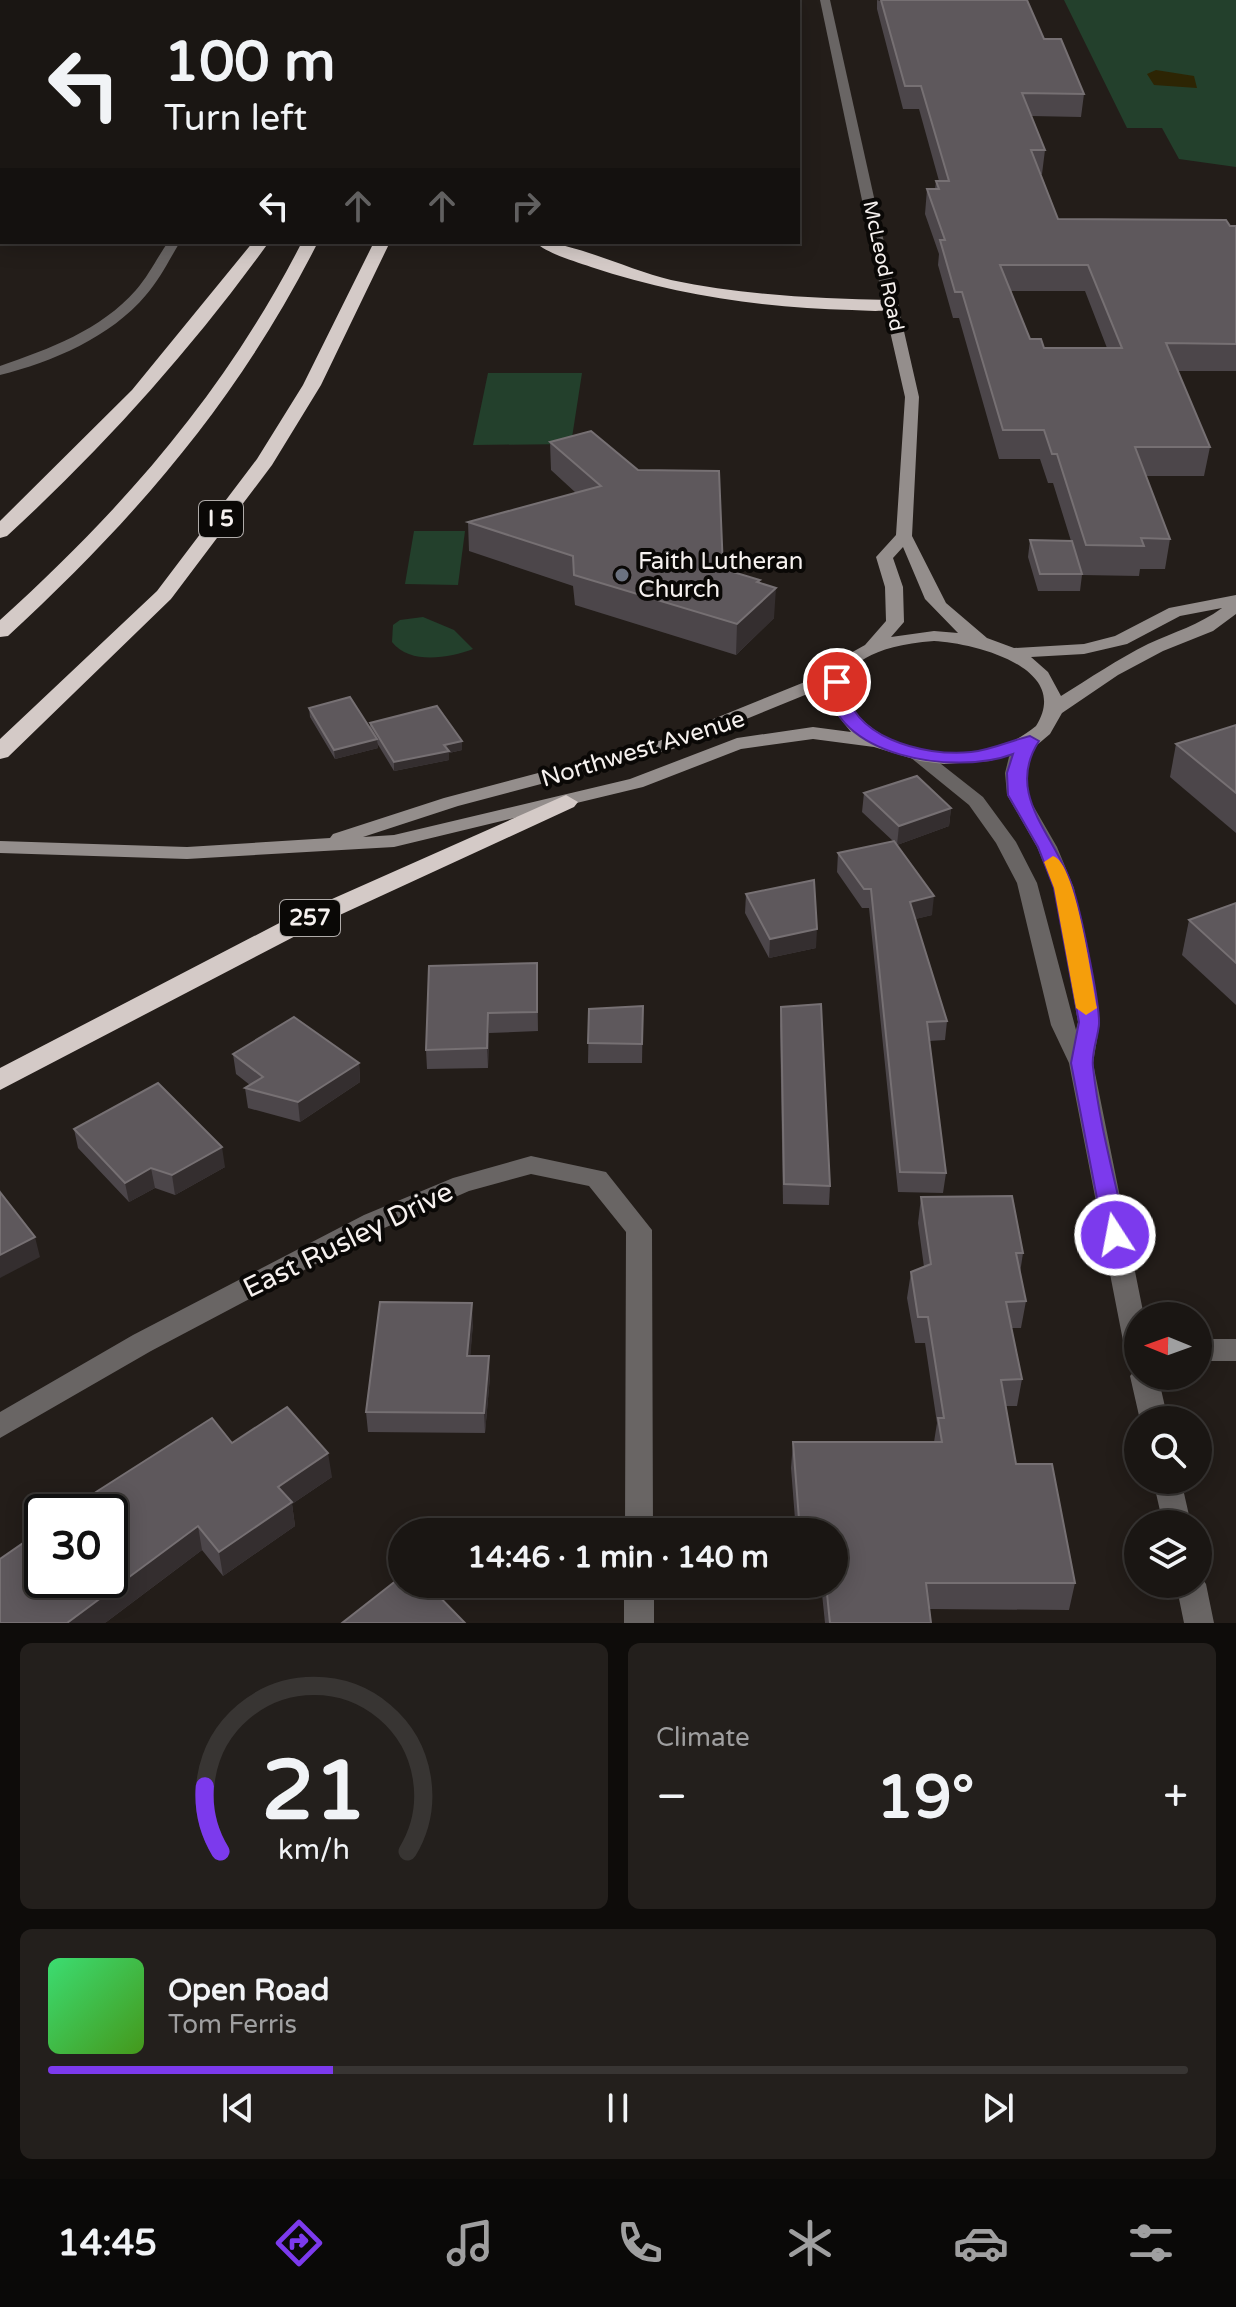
<!DOCTYPE html>
<meta charset="utf-8">
<style>
body{margin:0;font-family:"Varela Round",sans-serif;background:#231f1c;color:#f1f3f6;height:100vh;display:flex;flex-direction:column;font-size:30px;white-space:nowrap}
*{box-sizing:border-box;margin:0}
p{font-size:26px;color:#9f9fa0}
.icon{flex:none;width:44px;height:44px;fill:none;stroke:currentColor;stroke-width:2;stroke-linecap:round;stroke-linejoin:round}
.map{position:relative;height:1623px;overflow:hidden}
.side{display:flex;flex-direction:column;gap:20px;padding:20px;background:#0e0c0a;flex:1}
.side>*{flex:none}
.banner{position:absolute;left:0px;top:0px;width:800px;height:244px;box-shadow:0 4px 20px #0003,0 0 0 2px #383533;background:#1a1613;color:#f1f3f6;overflow:hidden}
.needle{width:52px;rotate:271deg}
.fabs{position:absolute;left:1124px;top:1302px;display:grid;gap:16px}
.fabs a{display:grid;place-items:center;width:88px;height:88px;border-radius:50%;background:#1a1613;box-shadow:0 4px 20px #0003,0 0 0 2px #383533;font-size:40px}
.speed{position:absolute;left:24px;top:1494px;display:flex;gap:16px;font-size:40px;font-weight:700;text-align:center}
.speed>*{display:grid;place-content:center;width:104px;height:104px;border-radius:50%;background:#1a1613;box-shadow:0 4px 20px #0003,0 0 0 2px #383533;line-height:1}
.speed .limit{border:4px solid #111;border-radius:12px;background:#fff;color:#111}
.pin{position:absolute;display:grid;place-items:center;width:68px;height:68px;color:#fff;margin:-34px;border:4px solid #fff;border-radius:50%;box-shadow:0 2px 8px #0007}
.me{position:absolute;width:88px;margin:-44px;rotate:349deg;stroke-linejoin:round;filter:drop-shadow(0 0 6px #0008)}
.turn{display:flex;align-items:center;gap:28px;height:168px;padding:0 32px;font-size:36px}
.turn .icon{width:104px;height:104px;stroke-width:2.5}
.turn b{display:block;font-size:56px;line-height:68px}
.lanes{display:flex;align-items:center;height:76px;padding:0 32px;background:#0003;justify-content:center;gap:40px;direction:ltr}
.lanes .off{opacity:.35}
.big{font-size:60px;font-weight:700;line-height:1.1}
.side .card{flex:1;display:flex;flex-direction:column;justify-content:center;gap:12px;min-width:0;padding:0 28px;border-radius:12px;background:#231f1c}
.side .dial{align-items:center;gap:0}
.dial svg{height:208px;overflow:visible;fill:none;stroke:#383533;stroke-width:7;stroke-linecap:round;text-anchor:middle}
.dial text{fill:#f1f3f6;stroke:none}
.song{display:flex;align-items:center;gap:24px}
.cover{width:96px;height:96px;border-radius:12px;background:linear-gradient(135deg,hsl(140 70% 55%),hsl(100 70% 35%))}
.played{height:8px;border-radius:4px;background:linear-gradient(90deg,#7c3aed 25%,#383533 25%)}
.keys{display:flex;justify-content:space-around;direction:ltr}
.heat{display:flex;justify-content:space-between;align-items:center;font-size:44px;direction:ltr}
.side .tiles{flex:1;display:grid;gap:20px;grid-template-columns:1fr 1fr}
.card:last-child{grid-column:span 2}
.trip{position:absolute;left:388px;top:1518px;width:460px;height:80px;border-radius:40px;background:#1a1613;box-shadow:0 4px 20px #0003,0 0 0 2px #383533;font-weight:700;line-height:80px;text-align:center}
.tab-bar{display:flex;height:128px;justify-content:space-around;align-items:center;background:#0a0908;color:#9f9fa0}
.tab-bar .icon{width:56px;height:56px}
.tab-bar .on{color:#7c3aed}
.tab-bar b{font-size:36px;color:#f1f3f6}
.map>svg:first-child{display:block}
.green{fill:#23402c}
.sand{fill:#2d2504}
.lines{fill:none;stroke-linecap:round;stroke-linejoin:round}
.street{fill:#696564;fill-rule:evenodd}
.secondary{fill:#948e8c;fill-rule:evenodd}
.highway{fill:#d4cac7;fill-rule:evenodd}
.wall{fill:#4c464a;fill-rule:evenodd}
.shaded-wall{fill:#342e2f}
.building{fill:#5e585c;stroke:#767073;stroke-width:2;fill-rule:evenodd}
.route{fill:#7c3aed;stroke:#51269a;stroke-width:2}
.slow{fill:#f59e0b}
.worship-dot{fill:#6b7280;stroke:#0a0806;stroke-width:3}
.labels{text-anchor:middle;dominant-baseline:central;stroke-width:8;stroke-linejoin:round;paint-order:stroke}
.far-street-label{font-size:20px;fill:#f6f1ef;stroke:#0a0806}
.shield{fill:#0a0806;stroke:#afaba9;stroke-width:2}
.shield-label{font-size:22px;font-weight:bold;fill:#f6f1ef}
.poi-label{font-size:24px;fill:#f6f1ef;stroke:#0a0806;text-anchor:start}
.street-label{font-size:24px;fill:#f6f1ef;stroke:#0a0806}
.near-street-label{font-size:28px;fill:#f6f1ef;stroke:#0a0806}
</style>
<div class="map">
<svg width="1236" height="1623" viewBox="0 0 1236 1623">
<rect width="100%" height="100%" fill="#231d19"/>
<!-- green -->
<g class="green">
<path d="M1064 0H1236V167L1179 159 1162 128H1127Z"/>
<path d="M488 373H582L571 444 473 445Z"/>
<path d="M414 531H465L458 585 405 584Z"/>
<path d="M423 617 454 630 473 649C449 658 410 665 392 642L393 625 400 620Z"/>
</g>
<!-- sand -->
<path class="sand" d="M1156 70 1194 76 1197 88 1154 85 1147 74Z"/>
<g class="lines">
<!-- street -->
<g class="street">
<path d="M328 0H339L327 2Z"/>
<path d="M820 0H830L898 305 891 309 884 305Z"/>
<path d="M168 242H180C169 260 160 279 146 295 111 337 52 362 0 375V366C49 349 101 330 136 290 149 275 157 258 168 242Z"/>
<path d="M1030 735 1040 741 1029 757 1025 773 1027 795 1057 847 1074 888 1100 1022 1093 1063 1144 1316H1138V1362L1129 1359 1125 1351 1069 1063 1051 1025 1017 883 996 843 969 805 905 753 908 749H922L983 797 1016 842 1037 883 1076 1030 1078 1022 1054 888 1037 847 1007 795 1005 773 1009 757 1023 737Z"/>
<path d="M531 1156 606 1172 652 1230 653 1532H625L626 1232 589 1186 531 1174 469 1191 382 1229 151 1351 0 1438V1412L133 1335 364 1215 453 1178Z"/>
<rect x="1198" y="1339" width="38" height="22"/>
<path d="M1138 1367V1376H1158L1168 1420H1140L1130 1376Z"/>
<path d="M1153 1480H1181L1191 1524H1163Z"/>
<path d="M1198 1573 1206 1584 1214 1623H1184L1176 1584H1198Z"/>
<rect x="624" y="1584" width="30" height="39"/>
</g>
<!-- secondary -->
<path class="secondary" d="M891 301 898 305 919 397 912 536 946 603 987 638 1014 648 1084 644 1115 636 1169 608 1236 595V614L1213 631 1163 651 1118 675 1062 713 1050 734 1037 745 990 761 944 764 920 761 874 747 813 739 741 749 643 787 394 847 187 859 0 853V841L187 847 330 838 333 834 444 798 659 741 832 671 840 659 865 645 886 621 885 587 876 557 896 535 905 397 884 305ZM903 547 925 599 958 633 934 631 891 637 904 622 903 587 893 558ZM1222 608C1199 625 1174 632 1148 644 1118 659 1090 678 1061 696L1048 672 1031 657 1084 654 1127 644 1180 616ZM934 641C973 643 1073 667 1036 726 924 818 732 657 934 641ZM827 686 834 711 851 732 813 727 737 738 630 779 394 835 363 837 458 806 673 749Z"/>
<!-- highway -->
<g class="highway">
<path d="M420 0H432L419 2Z"/>
<path d="M487 0H499L486 2Z"/>
<path d="M253 242H269C192 349 104 447 7 536L0 538V521L132 390Z"/>
<path d="M302 242H318C239 399 136 518 8 636L0 637V620C125 507 225 392 302 242Z"/>
<path d="M374 242H390L321 385 272 465 171 599 8 757 0 759V739L157 591 257 459 303 385Z"/>
<path d="M535 242C575 242 628 270 671 280 743 295 817 299 891 300L899 305C889 314 866 310 852 310 763 308 675 295 591 267 574 261 548 254 535 242Z"/>
<path d="M566 795 578 802 574 807 305 931 0 1090V1068L287 919Z"/>
</g>
</g>
<!-- wall -->
<g class="wall">
<path d="M877 0 1044 39 1084 94 1081 117 1031 116 1045 150 1042 174H1041L1058 219 1236 226V371H1178L1210 447 1204 476H1146L1170 539 1165 569H1140L1139 576 1082 575 1080 591H1038L1028 557 1030 540 1071 541 1053 483H1048L1040 459H999L959 318H953L938 265 939 254 925 214 927 189H935L936 181H939L919 109H903L877 9ZM1011 291H1085L1107 348H1044L1030 339Z"/>
<path d="M550 442 723 569 760 580V583L774 618 736 655 575 605 573 586 469 551 468 522 576 493 551 470Z"/>
<path d="M309 708 370 728V723L462 741V750L449 753V760L394 771 377 743 378 748 335 759 310 717Z"/>
<path d="M1236 725V833L1170 777 1176 744Z"/>
<path d="M864 793 951 808 949 826 897 845 932 915 915 919 947 1021 945 1040 929 1041 946 1173 943 1193 898 1192 869 908H862L837 872 838 853 893 841 862 812Z"/>
<path d="M746 894 816 948 769 958 745 913Z"/>
<path d="M1236 903V1005L1182 955 1189 920Z"/>
<path d="M537 963 538 1031 489 1033 488 1068 427 1069 426 1050Z"/>
<path d="M643 1006 642 1063H588L589 1009Z"/>
<path d="M781 1007 830 1186 829 1205 783 1204 780 1026Z"/>
<path d="M233 1054 359 1063 360 1082 300 1122 248 1108 245 1088 250 1085 236 1074Z"/>
<path d="M74 1129 225 1167 175 1195 155 1188 129 1202 78 1148Z"/>
<path d="M921 1197 1023 1253 1020 1273 1026 1301 1021 1328H1011L1022 1379 1017 1406H1006L1016 1464 1075 1583 1069 1610 930 1609 931 1623H825L821 1584H834V1532H796L791 1468 793 1442H934L937 1423 925 1343H915L907 1298 911 1272 924 1267 918 1223Z"/>
<path d="M473 1323 470 1356 490 1376 485 1433 368 1432 366 1412Z"/>
<path d="M232 1443 332 1477 292 1504 295 1526 223 1576 202 1550 105 1623Z"/>
</g>
<!-- shaded-wall -->
<g class="shaded-wall">
<path d="M76 0H89L88 2H74Z"/>
<path d="M1 120 2 139 0 141V121Z"/>
<path d="M760 580 759 603 776 588 774 618 736 655 737 624 757 582Z"/>
<path d="M377 739 378 748 335 759 334 750Z"/>
<path d="M462 741V750L449 753V760L394 771V762Z"/>
<path d="M951 808 949 826 897 845 899 826Z"/>
<path d="M934 896 932 915 908 921 910 902Z"/>
<path d="M817 929 816 948 769 958 770 939Z"/>
<path d="M488 1013 489 1033 488 1068 487 1048Z"/>
<path d="M359 1063 360 1082 300 1122 298 1102Z"/>
<path d="M222 1147 225 1167 175 1195 172 1175Z"/>
<path d="M151 1168 155 1188 129 1202 125 1183Z"/>
<path d="M35 1237 40 1257 0 1278V1255Z"/>
<path d="M472 1303 473 1323 469 1376 467 1356Z"/>
<path d="M489 1356 490 1376 485 1433 484 1413Z"/>
<path d="M328 1453 332 1477 292 1504 295 1526 223 1576 219 1552 278 1487Z"/>
<path d="M198 1526 202 1550 105 1623H67Z"/>
</g>
<!-- building -->
<g class="building">
<path d="M0 0H76L74 2H2V120L0 121Z"/>
<rect x="661" y="0" width="84" height="2"/>
<path d="M881 0H1027L1044 39H1061L1084 94 1022 93 1045 150H1031L1058 219 1226 220 1230 226H1236V344L1166 343 1210 447H1135L1170 539 1141 538 1144 546 1086 545 1057 454H1052L1044 430H1003L962 292H955L940 240H945L927 189H939L936 181H949L921 86H905ZM1000 265H1088L1122 348H1044L1041 339H1030Z"/>
<path d="M591 431 638 470 719 471 723 569 760 580 757 582 776 588 737 624 574 575 573 556 468 522 601 486 550 442Z"/>
<path d="M1030 540 1072 541 1082 574H1040Z"/>
<path d="M350 697 377 739 334 750 309 708Z"/>
<path d="M437 706 462 741 444 745 449 751 394 762 370 723Z"/>
<path d="M1236 725V793L1176 744Z"/>
<path d="M917 776 951 808 899 826 864 793Z"/>
<path d="M894 841 934 896 910 902 947 1021 927 1022 946 1173 900 1172 871 889H864L838 853Z"/>
<path d="M814 880 817 929 770 939 746 894Z"/>
<path d="M1236 903V963L1189 920Z"/>
<path d="M537 963V1012L488 1013 487 1048 426 1050 429 966Z"/>
<path d="M821 1004 830 1186 784 1184 781 1007Z"/>
<path d="M643 1006 642 1044 588 1043 589 1009Z"/>
<path d="M294 1017 359 1063 298 1102 245 1088 263 1077 233 1054Z"/>
<path d="M158 1083 222 1147 172 1175 151 1168 125 1183 74 1129Z"/>
<path d="M0 1192 35 1237 0 1255Z"/>
<path d="M1012 1196 1023 1253H1016L1026 1301 1006 1302 1022 1379 1001 1380 1016 1464H1052L1075 1583H926L931 1623H830L826 1584H834V1532H800L793 1442H942L938 1418H944L928 1317H918L911 1272 931 1264 921 1197Z"/>
<path d="M380 1302 472 1303 467 1356H489L484 1413 366 1412Z"/>
<path d="M287 1407 328 1453 278 1487 292 1502 219 1552 198 1526 67 1623H0V1559L42 1530V1580H110V1512H67L96 1492 212 1418 232 1443Z"/>
<path d="M402 1576V1584H427L465 1623H342Z"/>
</g>
<!-- route -->
<path class="route" d="M837 677 845 682C847 737 924 757 971 752 992 750 1009 741 1030 736L1039 741C1004 795 1055 834 1072 886 1080 907 1100 1004 1099 1024 1098 1038 1091 1053 1093 1067 1099 1123 1115 1180 1127 1235L1123 1241H1107L1104 1235 1071 1063 1079 1022 1054 888 1038 847 1008 795 1007 773 1013 754C956 776 830 757 828 682Z"/>
<!-- slow -->
<path class="slow" d="M1053 856C1076 862 1092 982 1097 1008L1086 1015 1076 1008 1054 888 1044 862Z"/>
<!-- markers -->
<circle class="worship-dot" cx="622" cy="575" r="8"/>
<g class="labels">
<!-- far-street labels -->
<g class="far-street-label">
<text transform="translate(883 266) rotate(78)">McLeod Road</text>
</g>
<!-- shield labels -->
<g class="shield">
<rect x="199" y="501" width="44" height="36" rx="6"/>
<rect x="280" y="900" width="60" height="36" rx="6"/>
</g>
<g class="shield-label">
<text x="221" y="519">I 5</text>
<text x="310" y="918">257</text>
</g>
<!-- poi labels -->
<g class="poi-label">
<text x="638" y="561">Faith Lutheran<tspan x="638" dy="28">Church</tspan></text>
</g>
<!-- street labels -->
<g class="street-label">
<text transform="translate(643 749) rotate(-17)">Northwest Avenue</text>
</g>
<!-- near-street labels -->
<g class="near-street-label">
<text transform="translate(348 1240) rotate(-26)">East Rusley Drive</text>
</g>
</g>
</svg>
<div class="fabs">
<a><svg class="needle" viewBox="-14 -14 28 28"><path d="M0-13l5 13h-10z" fill="#e53935"/><path d="M0 13l5-13h-10z" fill="#9f9fa0"/></svg></a>
<a><svg class="icon" aria-label="search" viewBox="0 0 24 24"><circle cx="10" cy="10" r="6"/><path d="M15 15l6 6"/></svg></a>
<a><svg class="icon" aria-label="layers" viewBox="0 0 24 24"><path d="M12 4l9 5-9 5-9-5zM3 14l9 5 9-5"/></svg></a>
</div>
<div class="speed"><div class="limit">30</div></div>
<div class="pin" style="left:837px;top:682px;background:#d93025"><svg class="icon" aria-label="arrive" viewBox="0 0 24 24"><path d="M6 21V4h12l-3 4 3 4H6"/></svg></div>
<svg class="me" style="left:1115px;top:1235px" viewBox="-20 -20 40 40"><circle r="17" fill="#7c3aed" stroke="#fff" stroke-width="3"/><path d="M0-11L8 9 0 5-8 9z" fill="#fff"/></svg>
<div class="trip">14:46 · 1 min · 140 m</div>
<div class="banner">
<div class="turn"><svg class="icon" aria-label="left" viewBox="0 0 24 24"><path d="M17 20v-9H6M10 6l-5 5 5 5"/></svg><div><b>100 m</b>Turn left</div></div>
<div class="lanes"><svg class="icon" aria-label="left" viewBox="0 0 24 24"><path d="M17 20v-9H6M10 6l-5 5 5 5"/></svg><svg class="icon off" aria-label="ahead" viewBox="0 0 24 24"><path d="M12 20V5M6 11l6-6 6 6"/></svg><svg class="icon off" aria-label="ahead" viewBox="0 0 24 24"><path d="M12 20V5M6 11l6-6 6 6"/></svg><svg class="icon off" aria-label="right" viewBox="0 0 24 24"><path d="M7 20v-9h11M14 6l5 5-5 5"/></svg></div>
</div>
</div>
<section class="side">
<div class="tiles">
<div class="card dial"><svg viewBox="0 0 100 80">
<path d="M14 69A42 42 0 1 1 86 69"/>
<path d="M14 69A42 42 0 0 1 8 44" stroke="#7c3aed"/>
<text x="50" y="56" font-size="32" font-weight="700">21</text>
<text x="50" y="72" font-size="11">km/h</text>
</svg></div>
<div class="card"><p>Climate</p>
<div class="heat"><a>−</a><b class="big">19°</b><a>+</a></div>
</div>
<div class="card">
<div class="song"><i class="cover"></i><div><b>Open Road</b><p>Tom Ferris</p></div></div>
<div class="played"></div>
<div class="keys"><svg class="icon" aria-label="previous" viewBox="0 0 24 24"><path d="M18 5L8 12l10 7zM5 5v14"/></svg><svg class="icon" aria-label="pause" viewBox="0 0 24 24"><path d="M8 5v14M16 5v14"/></svg><svg class="icon" aria-label="next" viewBox="0 0 24 24"><path d="M6 5l10 7-10 7zM19 5v14"/></svg></div>
</div>
</div>
</section>
<nav class="tab-bar">
<b>14:45</b>
<svg class="icon on" aria-label="directions" viewBox="0 0 24 24"><path d="M12 3l9 9-9 9-9-9zM9 14v-3h6M13 9l2 2-2 2"/></svg>
<svg class="icon" aria-label="music" viewBox="0 0 24 24"><path d="M9 18V5l10-2v13"/><circle cx="6" cy="18" r="3"/><circle cx="16" cy="16" r="3"/></svg>
<svg class="icon" aria-label="phone" viewBox="0 0 24 24"><path d="M5 4h4l2 5-3 2q2 4 5 5l2-3 5 2v4C11 20 4 13 5 4z"/></svg>
<svg class="icon" aria-label="climate" viewBox="0 0 24 24"><path d="M12 3v18M4 7l16 10M4 17L20 7"/></svg>
<svg class="icon" aria-label="car" viewBox="0 0 24 24"><path d="M5 17H2v-5l4-1 3-4h7l3 4 3 1v5h-3M9 17h6M6 11h13"/><circle cx="7" cy="17" r="2"/><circle cx="17" cy="17" r="2"/></svg>
<svg class="icon" aria-label="filters" viewBox="0 0 24 24"><path d="M4 7h16M4 17h16"/><circle cx="9" cy="7" r="2"/><circle cx="15" cy="17" r="2"/></svg>
</nav>
